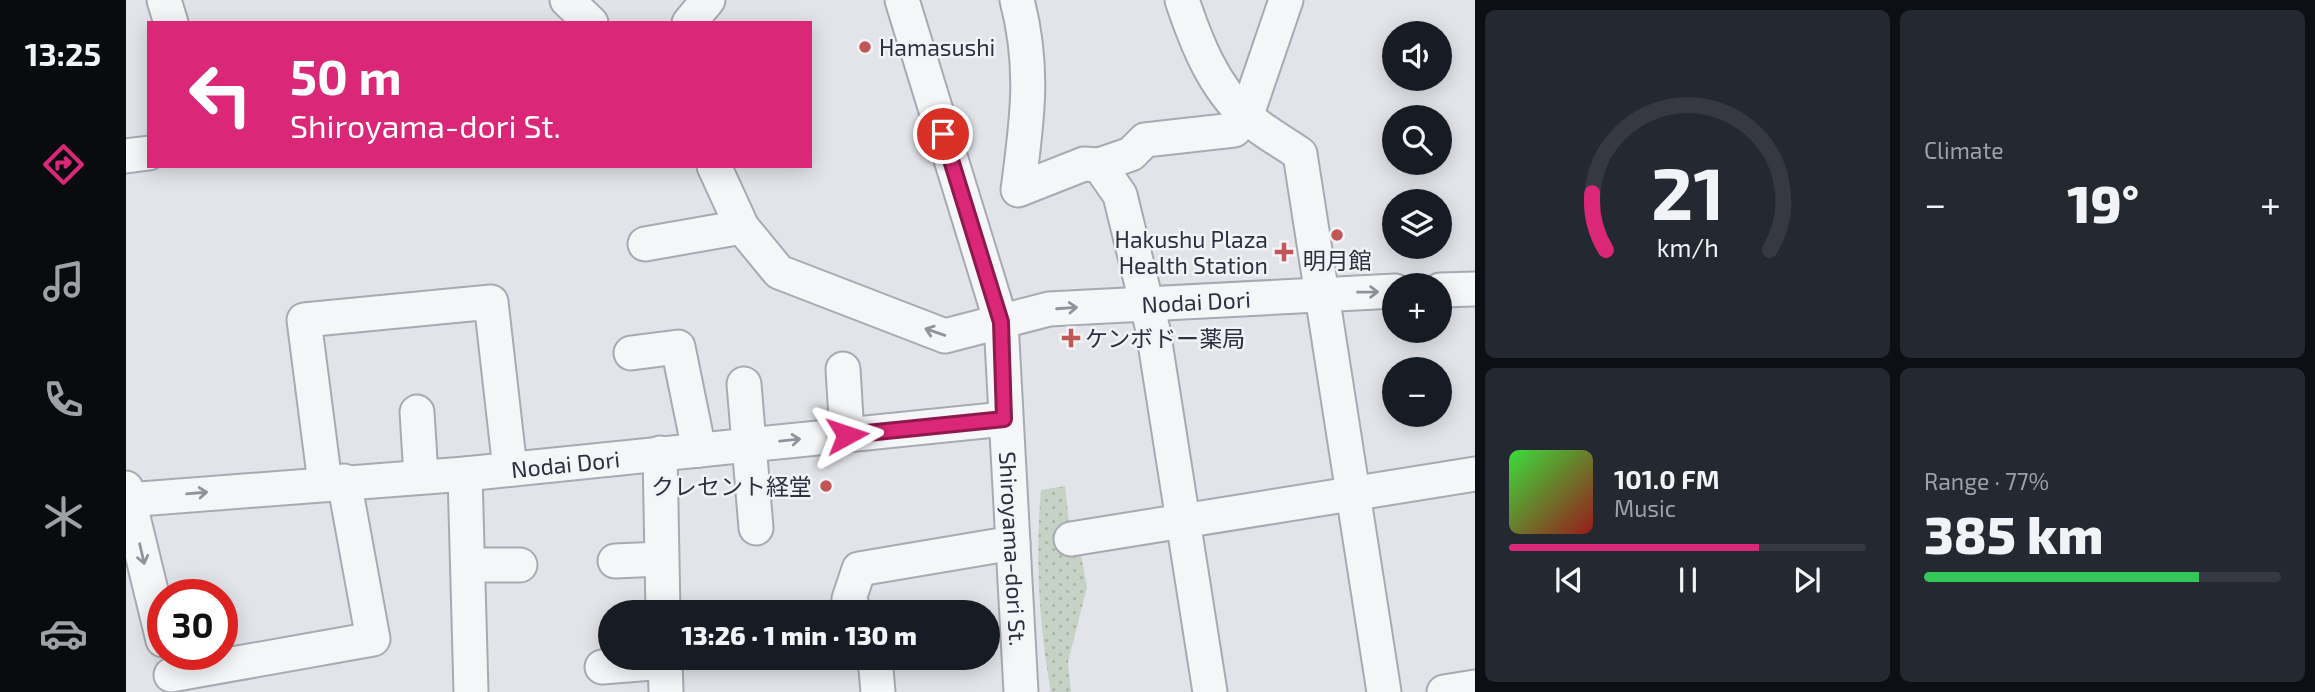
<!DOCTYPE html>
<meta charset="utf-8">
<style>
body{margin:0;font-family:"Exo 2","Noto Sans JP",sans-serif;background:#242831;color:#f1f3f6;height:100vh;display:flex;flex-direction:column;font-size:26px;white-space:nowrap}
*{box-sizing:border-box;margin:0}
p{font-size:23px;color:#9ea1a6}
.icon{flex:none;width:38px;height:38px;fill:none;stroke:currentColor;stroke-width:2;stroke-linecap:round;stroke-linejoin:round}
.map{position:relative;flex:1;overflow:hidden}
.details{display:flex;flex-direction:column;gap:10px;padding:10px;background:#0d0f14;width:840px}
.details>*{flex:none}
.guide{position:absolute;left:21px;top:21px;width:665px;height:147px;border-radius:0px;box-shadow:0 4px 18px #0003;background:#db2777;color:#fff;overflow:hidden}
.buttons{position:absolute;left:1256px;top:21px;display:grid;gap:14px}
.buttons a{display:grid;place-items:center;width:70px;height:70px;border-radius:50%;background:#171b24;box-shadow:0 4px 18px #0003;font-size:35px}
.speed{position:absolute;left:21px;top:579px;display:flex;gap:14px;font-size:35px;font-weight:700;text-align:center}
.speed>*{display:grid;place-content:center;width:91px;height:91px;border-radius:50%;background:#171b24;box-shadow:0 4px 18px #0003;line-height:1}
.speed .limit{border:10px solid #d22;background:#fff;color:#111}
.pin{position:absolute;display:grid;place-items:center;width:60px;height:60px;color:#fff;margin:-30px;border:4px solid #fff;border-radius:50%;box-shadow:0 2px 7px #0007}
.me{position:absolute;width:77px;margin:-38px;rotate:85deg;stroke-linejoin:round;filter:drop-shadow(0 0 5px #0008)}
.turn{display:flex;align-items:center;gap:24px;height:147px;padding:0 28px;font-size:32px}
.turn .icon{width:91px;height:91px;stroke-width:2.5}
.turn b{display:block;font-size:49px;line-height:60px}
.big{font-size:52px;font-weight:800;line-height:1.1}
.details .widget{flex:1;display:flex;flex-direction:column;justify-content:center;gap:10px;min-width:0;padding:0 24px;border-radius:10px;background:#242831}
.details .dial{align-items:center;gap:0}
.dial svg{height:182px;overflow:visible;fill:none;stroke:#363941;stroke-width:7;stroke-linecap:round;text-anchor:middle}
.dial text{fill:#f1f3f6;stroke:none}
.song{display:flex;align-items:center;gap:21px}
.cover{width:84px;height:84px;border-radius:10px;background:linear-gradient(135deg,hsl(120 70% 55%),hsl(0 70% 35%))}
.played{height:7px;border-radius:4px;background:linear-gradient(90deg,#db2777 70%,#363941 70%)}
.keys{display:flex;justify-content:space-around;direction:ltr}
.heat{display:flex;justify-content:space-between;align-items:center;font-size:38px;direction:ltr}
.charge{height:10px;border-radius:5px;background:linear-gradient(90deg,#34c759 77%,#363941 0)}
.details .tiles{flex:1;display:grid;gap:10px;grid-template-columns:repeat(2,1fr)}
.trip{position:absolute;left:472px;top:600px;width:402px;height:70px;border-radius:35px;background:#171b24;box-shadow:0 4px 18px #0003;font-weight:800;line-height:70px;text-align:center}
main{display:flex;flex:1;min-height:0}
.tabs{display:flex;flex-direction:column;width:126px;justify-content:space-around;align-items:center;background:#090b0e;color:#9ea1a6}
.tabs .icon{width:49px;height:49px}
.tabs .selected{color:#db2777}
.tabs b{font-size:32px;color:#f1f3f6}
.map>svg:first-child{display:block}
.grass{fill:url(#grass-dots)}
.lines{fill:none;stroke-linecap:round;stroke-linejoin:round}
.minor-casing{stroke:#a8aab3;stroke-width:37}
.minor{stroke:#f5f6f8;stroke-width:33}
.oneway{stroke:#90939c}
.route-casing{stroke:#8e194d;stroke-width:18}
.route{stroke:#db2777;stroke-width:12}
.poi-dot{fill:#c05656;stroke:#f2f3f7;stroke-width:2.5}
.labels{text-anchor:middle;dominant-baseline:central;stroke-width:5;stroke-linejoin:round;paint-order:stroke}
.poi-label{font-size:23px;fill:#2c3040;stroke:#f2f3f7;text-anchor:start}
.street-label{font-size:23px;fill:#2c3040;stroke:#f2f3f7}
</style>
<main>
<nav class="tabs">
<b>13:25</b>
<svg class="icon selected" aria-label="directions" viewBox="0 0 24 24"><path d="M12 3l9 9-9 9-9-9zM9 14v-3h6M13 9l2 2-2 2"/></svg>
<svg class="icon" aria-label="music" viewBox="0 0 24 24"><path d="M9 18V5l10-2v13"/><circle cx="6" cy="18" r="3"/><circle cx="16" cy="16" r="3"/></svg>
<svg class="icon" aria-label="phone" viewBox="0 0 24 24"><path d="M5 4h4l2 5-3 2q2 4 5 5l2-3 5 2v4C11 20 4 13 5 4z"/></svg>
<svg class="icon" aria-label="climate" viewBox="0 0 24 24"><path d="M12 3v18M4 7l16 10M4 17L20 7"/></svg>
<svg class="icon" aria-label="car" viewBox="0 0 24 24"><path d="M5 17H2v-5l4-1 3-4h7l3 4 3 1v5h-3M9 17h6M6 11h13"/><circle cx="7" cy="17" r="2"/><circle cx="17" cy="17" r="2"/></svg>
</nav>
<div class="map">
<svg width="1349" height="692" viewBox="0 0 1349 692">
<defs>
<pattern id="grass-dots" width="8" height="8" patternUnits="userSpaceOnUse" patternTransform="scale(1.75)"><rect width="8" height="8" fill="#c6d2c5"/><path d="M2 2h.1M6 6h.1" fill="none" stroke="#aab5aa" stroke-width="1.8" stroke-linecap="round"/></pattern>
</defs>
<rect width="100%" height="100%" fill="#e3e4e9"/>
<!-- grass -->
<path class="grass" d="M939 486 945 539 955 555 961 587 942 662 945 692H925C913 626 909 557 915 490Z"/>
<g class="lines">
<!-- minor casing -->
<g class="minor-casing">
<g id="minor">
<path d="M38 0 45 23"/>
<path d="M441 0 465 23"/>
<path id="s1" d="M776 0 875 322 895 692"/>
<path d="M891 0C909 69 901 121 892 190L958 164 973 165 1005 154 1019 140 1108 130 1120 117 1160 0"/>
<path d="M1056 0C1070 42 1087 86 1121 117 1136 131 1157 142 1174 154L1258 692"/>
<path d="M563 23 582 0"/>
<path d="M0 156 23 153"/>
<path d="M973 165 994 195 1027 330 1084 692"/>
<path id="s2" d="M588 166 616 227 653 272 819 336 923 309 1269 291"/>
<path d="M519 244 616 227"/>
<path d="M1314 290 1349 289"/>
<path d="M505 353 552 347 573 450"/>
<path d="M717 369 721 435"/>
<path d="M618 384 630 528"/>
<path d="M291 412 295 476"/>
<path d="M534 453 537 612"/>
<path d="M339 474 345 692"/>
<path d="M199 483 178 320 365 302 384 469"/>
<path d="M0 488 37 640"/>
<path id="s3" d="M0 500 339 474 878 419"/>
<path d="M945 539 1349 474"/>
<path d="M489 561 535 559"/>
<path d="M342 565H394"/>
<path d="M729 612 723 599 733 569 887 543"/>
<path d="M539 658 540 692"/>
<path d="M749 658 752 692"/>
<path d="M476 667 539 662"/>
<path d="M45 675 247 639 218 481"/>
<path d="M1318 692 1349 687"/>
</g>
</g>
<!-- minor -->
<use href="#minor" class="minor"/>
</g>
<!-- one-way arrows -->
<defs><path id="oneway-shaft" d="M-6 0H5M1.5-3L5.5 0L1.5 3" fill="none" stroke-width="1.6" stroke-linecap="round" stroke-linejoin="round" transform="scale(1.75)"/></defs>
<g class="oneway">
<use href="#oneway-shaft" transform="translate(1242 292) rotate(-1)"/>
<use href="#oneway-shaft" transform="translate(941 308) rotate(-4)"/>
<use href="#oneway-shaft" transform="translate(809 332) rotate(-161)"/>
<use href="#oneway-shaft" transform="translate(664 440) rotate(-6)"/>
<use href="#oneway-shaft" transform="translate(71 493) rotate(-5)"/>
<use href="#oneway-shaft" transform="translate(16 554) rotate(77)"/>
</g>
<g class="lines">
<!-- route casing -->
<g class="route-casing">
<path id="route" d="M721 435 878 419 875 322 817 134"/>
</g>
<!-- route -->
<use href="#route" class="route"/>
</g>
<!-- markers -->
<g class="poi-dot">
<circle cx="739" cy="47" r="7"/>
<circle cx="1211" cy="235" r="7"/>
<path d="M1154.5 241.5h7v7h7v7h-7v7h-7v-7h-7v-7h7z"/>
<path d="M941.5 327.5h7v7h7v7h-7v7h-7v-7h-7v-7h7z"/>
<circle cx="700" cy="486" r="7"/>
</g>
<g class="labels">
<!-- poi labels -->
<g class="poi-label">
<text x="753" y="47">Hamasushi</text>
<text x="1142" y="239" text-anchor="end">Hakushu Plaza<tspan x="1142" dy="26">Health Station</tspan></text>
<text x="1211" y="260" text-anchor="middle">明月館</text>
<text x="959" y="338">ケンボドー薬局</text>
<text x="686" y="486" text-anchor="end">クレセント経堂</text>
</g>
<!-- street labels -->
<g class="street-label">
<text stroke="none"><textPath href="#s2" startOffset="558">Nodai Dori</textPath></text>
<text stroke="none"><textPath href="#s3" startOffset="441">Nodai Dori</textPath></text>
<text stroke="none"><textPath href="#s1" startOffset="564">Shiroyama-dori St.</textPath></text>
</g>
</g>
</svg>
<div class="buttons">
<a><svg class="icon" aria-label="sound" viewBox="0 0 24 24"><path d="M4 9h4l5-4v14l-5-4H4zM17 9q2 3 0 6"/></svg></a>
<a><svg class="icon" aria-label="search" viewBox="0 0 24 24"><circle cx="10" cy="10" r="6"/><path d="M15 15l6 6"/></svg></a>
<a><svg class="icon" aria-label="layers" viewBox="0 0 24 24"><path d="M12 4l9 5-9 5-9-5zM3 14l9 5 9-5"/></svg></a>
<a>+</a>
<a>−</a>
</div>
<div class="speed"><div class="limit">30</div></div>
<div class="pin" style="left:817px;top:134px;background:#d93025"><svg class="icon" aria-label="arrive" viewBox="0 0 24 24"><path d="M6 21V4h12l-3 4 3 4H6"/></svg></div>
<svg class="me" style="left:721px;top:435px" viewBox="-20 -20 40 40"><path d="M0-17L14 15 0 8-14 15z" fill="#db2777" stroke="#fff" stroke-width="4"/></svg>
<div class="trip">13:26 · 1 min · 130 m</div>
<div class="guide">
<div class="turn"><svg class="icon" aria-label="left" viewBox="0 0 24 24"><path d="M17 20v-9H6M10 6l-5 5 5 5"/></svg><div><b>50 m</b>Shiroyama-dori St.</div></div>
</div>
</div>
<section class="details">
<div class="tiles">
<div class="widget dial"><svg viewBox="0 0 100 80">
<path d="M14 69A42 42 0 1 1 86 69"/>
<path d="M14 69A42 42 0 0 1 8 44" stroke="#db2777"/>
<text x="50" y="56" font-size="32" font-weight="700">21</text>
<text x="50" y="72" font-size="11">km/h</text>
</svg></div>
<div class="widget"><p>Climate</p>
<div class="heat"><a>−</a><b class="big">19°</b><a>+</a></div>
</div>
<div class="widget">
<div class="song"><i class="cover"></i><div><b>101.0 FM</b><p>Music</p></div></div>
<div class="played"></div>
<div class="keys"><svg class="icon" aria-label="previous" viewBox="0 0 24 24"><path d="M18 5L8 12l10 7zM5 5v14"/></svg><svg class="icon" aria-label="pause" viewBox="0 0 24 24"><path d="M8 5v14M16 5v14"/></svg><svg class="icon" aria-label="next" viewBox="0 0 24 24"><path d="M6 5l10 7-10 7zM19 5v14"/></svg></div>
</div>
<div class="widget"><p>Range · 77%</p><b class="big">385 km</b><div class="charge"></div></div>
</div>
</section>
</main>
